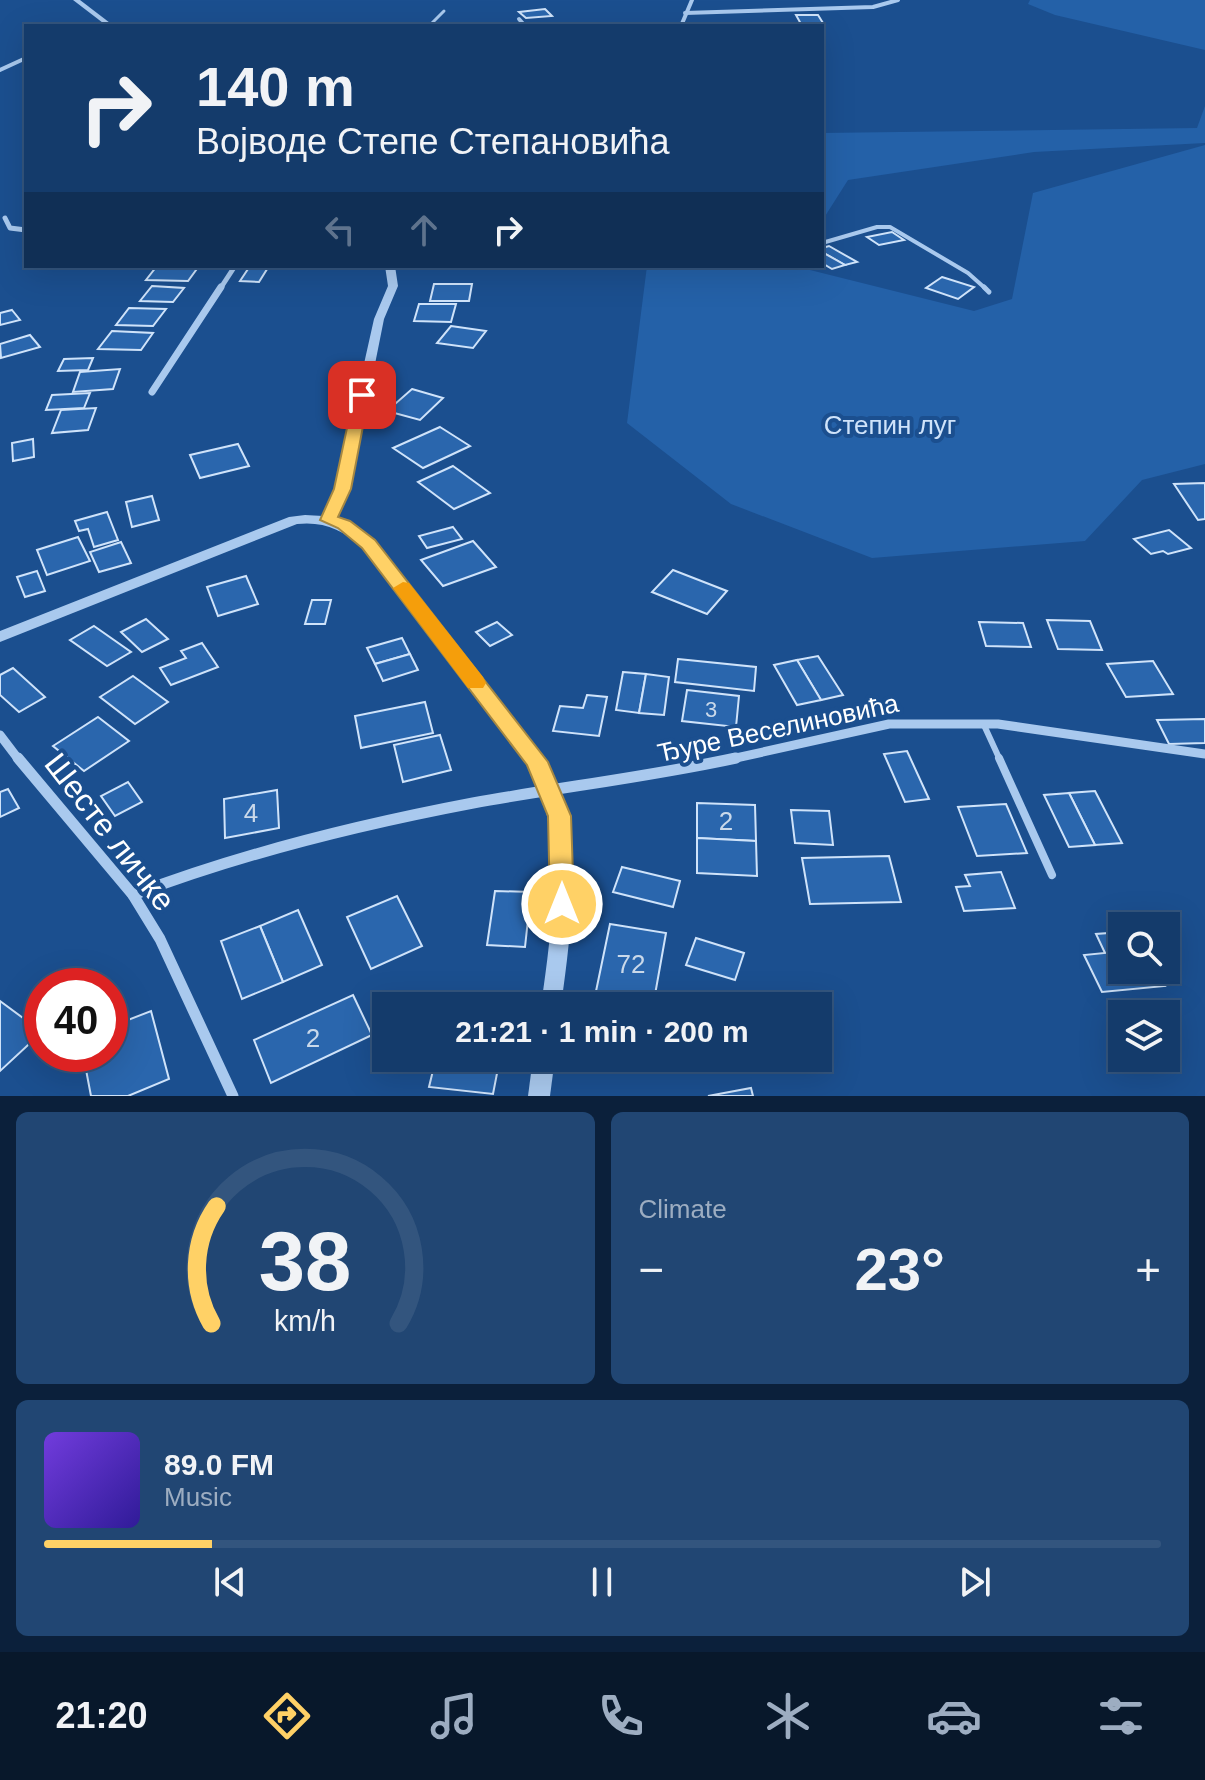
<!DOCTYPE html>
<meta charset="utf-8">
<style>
body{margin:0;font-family:Helvetica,sans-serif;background:#214673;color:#f1f3f6;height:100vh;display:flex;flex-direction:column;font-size:30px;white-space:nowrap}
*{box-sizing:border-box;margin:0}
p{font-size:26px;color:#9dadc1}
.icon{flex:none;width:44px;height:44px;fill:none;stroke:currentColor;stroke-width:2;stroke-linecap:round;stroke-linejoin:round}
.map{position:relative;height:1096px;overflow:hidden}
.sheet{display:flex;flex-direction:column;gap:16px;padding:16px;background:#0b203b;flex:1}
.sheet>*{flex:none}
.guide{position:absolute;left:24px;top:24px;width:800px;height:244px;border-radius:0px;box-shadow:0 8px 32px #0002,0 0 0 2px #33557e;background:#143b6b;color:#f1f3f6;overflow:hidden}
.tools{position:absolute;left:1108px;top:912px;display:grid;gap:16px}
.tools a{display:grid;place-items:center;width:72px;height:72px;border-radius:0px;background:#143b6b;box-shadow:0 8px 32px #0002,0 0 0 2px #33557e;font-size:40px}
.speed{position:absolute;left:24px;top:968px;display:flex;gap:16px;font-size:40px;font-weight:700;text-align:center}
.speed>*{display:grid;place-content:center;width:104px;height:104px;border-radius:50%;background:#143b6b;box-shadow:0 8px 32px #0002,0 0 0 2px #33557e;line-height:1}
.speed .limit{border:12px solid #d22;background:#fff;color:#111}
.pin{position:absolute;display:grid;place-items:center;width:68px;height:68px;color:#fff;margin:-34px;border-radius:16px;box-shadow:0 4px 12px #0006}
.me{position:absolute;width:88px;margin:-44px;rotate:0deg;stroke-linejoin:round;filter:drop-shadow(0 0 6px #0008)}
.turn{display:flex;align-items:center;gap:28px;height:168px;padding:0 40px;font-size:36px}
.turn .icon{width:104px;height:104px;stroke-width:2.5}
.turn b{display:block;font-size:56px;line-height:68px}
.lanes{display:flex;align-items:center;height:76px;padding:0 40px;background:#0003;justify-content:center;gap:40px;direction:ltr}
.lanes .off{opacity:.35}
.big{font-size:60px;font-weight:600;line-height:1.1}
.sheet .card{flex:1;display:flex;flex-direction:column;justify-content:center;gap:12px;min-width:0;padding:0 28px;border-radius:12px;background:#214673}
.sheet .dial{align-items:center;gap:0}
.dial svg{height:208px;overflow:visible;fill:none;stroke:#33557e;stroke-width:7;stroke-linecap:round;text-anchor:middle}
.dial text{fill:#f1f3f6;stroke:none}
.song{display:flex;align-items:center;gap:24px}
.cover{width:96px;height:96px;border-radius:12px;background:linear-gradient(135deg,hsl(260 70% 55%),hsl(250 70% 35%))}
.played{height:8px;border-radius:4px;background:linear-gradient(90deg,#ffd166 15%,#33557e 15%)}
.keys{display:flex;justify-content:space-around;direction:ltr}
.heat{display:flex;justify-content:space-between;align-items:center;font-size:44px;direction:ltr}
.sheet .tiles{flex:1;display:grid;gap:16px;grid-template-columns:1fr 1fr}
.card:last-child{grid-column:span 2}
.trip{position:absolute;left:372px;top:992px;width:460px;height:80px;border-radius:0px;background:#143b6b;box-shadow:0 8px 32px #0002,0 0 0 2px #33557e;font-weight:600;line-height:80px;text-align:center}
.tabs{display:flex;height:128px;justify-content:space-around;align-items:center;background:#08182b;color:#9dadc1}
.tabs .icon{width:56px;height:56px}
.tabs .active{color:#ffd166}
.tabs b{font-size:36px;color:#f1f3f6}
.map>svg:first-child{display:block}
.green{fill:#2461a8}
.building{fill:#2a66ad;stroke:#cfe3fa;stroke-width:2}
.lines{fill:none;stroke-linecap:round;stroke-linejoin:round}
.service-far4{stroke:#a9c9ee;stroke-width:3}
.service-far3{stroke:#a9c9ee;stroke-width:4}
.service-far2{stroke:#a9c9ee;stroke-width:5}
.service-far1{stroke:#a9c9ee;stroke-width:6}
.service{stroke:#a9c9ee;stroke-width:8}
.minor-far4{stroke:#a9c9ee;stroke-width:4}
.minor-far3{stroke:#a9c9ee;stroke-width:5}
.minor-far2{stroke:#a9c9ee;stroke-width:7}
.minor-far1{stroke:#a9c9ee;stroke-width:9}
.minor{stroke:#a9c9ee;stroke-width:11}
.tertiary{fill:#a9c9ee;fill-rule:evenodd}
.route{fill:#ffd166;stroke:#a68842;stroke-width:2}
.slow{fill:#f59e0b}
.labels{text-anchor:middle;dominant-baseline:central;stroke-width:8;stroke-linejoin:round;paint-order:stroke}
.number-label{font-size:22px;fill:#cad9ea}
.park-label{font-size:26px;fill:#cfe3fa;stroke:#1b4f8f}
.street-label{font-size:26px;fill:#fff;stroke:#1b4f8f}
.near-number-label{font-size:26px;fill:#cad9ea}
.near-street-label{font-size:32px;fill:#fff;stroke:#1b4f8f}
</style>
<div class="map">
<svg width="1205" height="1096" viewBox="0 0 1205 1096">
<rect width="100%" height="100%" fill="#1b4f8f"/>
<!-- green -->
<g class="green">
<path d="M1030 0H1205V50L1055 15 1028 4Z"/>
<path d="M1205 106V143L1034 152 848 180 822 221V133L1197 128Z"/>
<path d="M1205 145V464L1142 480 1085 541 872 558 731 504 627 423 647 266H794L974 311 1012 299 1033 193Z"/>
</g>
<!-- building -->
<g class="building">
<path d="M545 9 552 16 526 18 519 12Z"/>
<path d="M796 15H818L823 23 801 24Z"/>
<path d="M892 232 904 240 879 245 867 237Z"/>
<path d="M829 246 857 262 845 265 822 252V248Z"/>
<path d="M822 252 845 265 832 269 822 263Z"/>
<path d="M157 266H199L188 281 146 280Z"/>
<path d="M250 266H269L259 282 240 281Z"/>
<path d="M942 277 974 287 958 299 926 288Z"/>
<path d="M434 284H472L469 301H430Z"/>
<path d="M152 286 184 288 173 302 140 301Z"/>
<path d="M419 304H456L451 322 414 321Z"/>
<path d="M129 308 166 309 153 326 116 325Z"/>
<path d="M12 310 20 320 0 325V313Z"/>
<path d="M451 326 486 331 473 348 437 343Z"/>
<path d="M112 331 153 333 141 350 98 349Z"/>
<path d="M30 335 40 347 1 358 0 344Z"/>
<path d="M93 358 88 370 58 371 64 359Z"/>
<path d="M120 369 113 389 73 392 80 372Z"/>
<path d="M412 389 443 398 420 420 387 411Z"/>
<path d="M90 393 84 408 46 410 52 395Z"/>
<path d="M96 408 88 430 52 433 61 410Z"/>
<path d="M440 427 470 446 423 468 393 448Z"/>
<path d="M33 439 34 457 13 461 12 443Z"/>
<path d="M238 444 249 466 200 478 190 455Z"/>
<path d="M453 466 490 493 454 509 418 482Z"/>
<path d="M1205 483V519L1198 520 1174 484Z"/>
<path d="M152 496 159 520 132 527 126 502Z"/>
<path d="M107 512 118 540 94 547 88 529 79 531 75 521Z"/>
<path d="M453 527 462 539 427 548 419 536Z"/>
<path d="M1169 530 1191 548 1168 554 1163 551 1151 554 1134 539Z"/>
<path d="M78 537 90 561 47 575 37 550Z"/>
<path d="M473 541 496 567 443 586 421 560Z"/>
<path d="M121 542 131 563 99 572 90 552Z"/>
<path d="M673 570 727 591 707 614 652 592Z"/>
<path d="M37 571 45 591 25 597 17 577Z"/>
<path d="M246 576 258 604 218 616 207 587Z"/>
<path d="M312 600H331L325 624H305Z"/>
<path d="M146 619 168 639 142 652 121 632Z"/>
<path d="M1047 620 1090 621 1102 650 1058 649Z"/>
<path d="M497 622 512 635 490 646 476 632Z"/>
<path d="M979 622 1023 623 1031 647 986 646Z"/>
<path d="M94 626 131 652 107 666 70 640Z"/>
<path d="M402 638 410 654 375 664 367 648Z"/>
<path d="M202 643 218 667 171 685 160 668 186 658 181 651Z"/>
<path d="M410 654 418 670 383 681 375 664Z"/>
<path d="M818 656 843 695 821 700 797 660Z"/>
<path d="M678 659 756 667 754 691 675 682Z"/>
<path d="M797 660 821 700 797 705 774 665Z"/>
<path d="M1153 661 1173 694 1126 697 1107 664Z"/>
<path d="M13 668 45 697 19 712 0 695V675Z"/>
<path d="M623 672 646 674 639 713 616 710Z"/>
<path d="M646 674 669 677 664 715 639 713Z"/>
<path d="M133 676 168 702 135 724 100 697Z"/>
<path d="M687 690 739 696 736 727 682 721Z"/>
<path d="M587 695 607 697 599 736 553 731 560 706 583 708Z"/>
<path d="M425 702 433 733 361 748 355 716Z"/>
<path d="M98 717 129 741 84 771 53 746Z"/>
<path d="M1205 719V743L1169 744 1157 720Z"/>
<path d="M440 735 451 770 403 782 394 745Z"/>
<path d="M907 751 929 799 905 802 884 754Z"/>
<path d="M128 782 142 802 115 816 101 796Z"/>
<path d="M8 789 19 808 0 817V792Z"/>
<path d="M277 790 279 828 225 838 224 799Z"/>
<path d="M1095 791 1122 843 1095 845 1069 793Z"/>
<path d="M1069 793 1095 845 1069 847 1044 795Z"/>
<path d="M697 803 755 805 756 841 697 838Z"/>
<path d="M1006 804 1027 853 977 856 958 807Z"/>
<path d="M791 810 829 811 833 845 795 843Z"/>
<path d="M697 838 756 841 757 876 697 873Z"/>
<path d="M889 856 901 902 810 904 802 858Z"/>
<path d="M622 867 680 881 673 907 613 892Z"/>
<path d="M1001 872 1015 908 964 911 956 887 970 886 965 875Z"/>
<path d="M495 891 531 892 525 947 487 945Z"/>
<path d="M397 896 422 946 371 969 347 917Z"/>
<path d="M298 910 322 965 283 982 260 926Z"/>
<path d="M610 924 666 933 653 1006 595 996Z"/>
<path d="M260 926 283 982 242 999 221 941Z"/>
<path d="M1122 932V970H1157L1165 986 1102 992 1084 955 1105 953 1096 934Z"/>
<path d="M696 938 744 953 735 980 686 965Z"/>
<path d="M353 995 372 1035 271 1083 254 1040Z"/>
<path d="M0 1001 42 1032 0 1071Z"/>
<path d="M151 1011 169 1079 128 1096H91L83 1054H110V1027Z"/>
<path d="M436 1058H500L493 1094 429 1087Z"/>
<path d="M751 1088 753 1096H708Z"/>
</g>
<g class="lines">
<!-- service-far4 -->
<path class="service-far4" d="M429 26 444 11"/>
<!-- service-far3 -->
<path class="service-far3" d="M822 243 877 227H890L968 273 986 289"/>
<!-- service-far2 -->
<path class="service-far2" d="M984 287 989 292"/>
<!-- service-far1 -->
<path class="service-far1" d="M983 723 1000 760"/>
<!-- service -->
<path class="service" d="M999 758 1052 875"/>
<!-- minor-far4 -->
<g class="minor-far4">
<path d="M685 13 873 7 898 0"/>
<path d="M519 19 525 26"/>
<path d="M681 26 692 0"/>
<path d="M0 70 26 58"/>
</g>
<!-- minor-far3 -->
<g class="minor-far3">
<path d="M5 218 10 228 26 230"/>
<path d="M220 289 235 266"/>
</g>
<!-- minor-far2 -->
<path class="minor-far2" d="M152 392 221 287"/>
<!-- minor-far1 -->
<g class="minor-far1">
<path d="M0 735 19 760"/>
<path d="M727 760 889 724H998L1205 754"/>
</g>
<!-- minor -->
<g class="minor">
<path d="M18 758 133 895 160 939 233 1096"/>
<path d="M133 895C243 853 357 825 473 803 561 787 648 777 736 758"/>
</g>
<!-- tertiary -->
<g class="tertiary">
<path d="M73 0H80L114 26H107Z"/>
<path d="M385 266H395L398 286 384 319 350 489 335 519 356 528 373 541 555 778C581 856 572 926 561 1006H541C552 929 562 855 538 780L363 547C342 530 324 521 297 524L0 642V631L289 517 305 515 323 516 336 489 374 319 388 286Z"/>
<path d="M533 1058H555L550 1096H528Z"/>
</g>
</g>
<!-- route -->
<path class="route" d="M362 391 369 395 351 489 338 517 350 521 375 540 548 762 571 816 574 904 571 911 562 914 553 911 550 904 548 816 527 765 362 548 338 528 320 520 334 489 354 395Z"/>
<!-- slow -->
<path class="slow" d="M403 582 409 583 483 677 486 683 483 688H468L393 588Z"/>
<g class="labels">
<!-- number labels -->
<g class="number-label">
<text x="711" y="709">3</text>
</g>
<!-- park labels -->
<g class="park-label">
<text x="890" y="425">Степин луг</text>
</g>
<!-- street labels -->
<g class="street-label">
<text transform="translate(778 728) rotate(-12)">Ђуре Веселиновића</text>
</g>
<!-- near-number labels -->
<g class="near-number-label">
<text x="251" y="813">4</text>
<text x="726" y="821">2</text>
<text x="631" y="964">72</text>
<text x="313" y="1038">2</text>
</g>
<!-- near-street labels -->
<g class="near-street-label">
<text transform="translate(110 832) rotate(52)">Шесте личке</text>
</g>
</g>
</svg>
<div class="tools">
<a><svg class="icon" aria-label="search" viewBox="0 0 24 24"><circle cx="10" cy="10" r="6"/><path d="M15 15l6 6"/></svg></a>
<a><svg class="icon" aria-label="layers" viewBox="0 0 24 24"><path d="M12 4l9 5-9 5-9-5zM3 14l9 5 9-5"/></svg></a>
</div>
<div class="speed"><div class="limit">40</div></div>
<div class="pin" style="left:362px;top:395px;background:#d93025"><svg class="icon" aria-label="arrive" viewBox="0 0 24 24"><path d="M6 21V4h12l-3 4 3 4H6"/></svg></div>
<svg class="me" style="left:562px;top:904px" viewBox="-20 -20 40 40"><circle r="17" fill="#ffd166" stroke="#fff" stroke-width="3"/><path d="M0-11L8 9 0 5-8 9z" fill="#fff"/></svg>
<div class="trip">21:21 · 1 min · 200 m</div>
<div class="guide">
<div class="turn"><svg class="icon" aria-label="right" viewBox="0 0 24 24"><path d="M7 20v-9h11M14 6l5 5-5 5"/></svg><div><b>140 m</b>Војводе Степе Степановића</div></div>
<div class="lanes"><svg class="icon off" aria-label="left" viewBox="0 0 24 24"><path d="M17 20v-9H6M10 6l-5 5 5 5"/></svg><svg class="icon off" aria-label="ahead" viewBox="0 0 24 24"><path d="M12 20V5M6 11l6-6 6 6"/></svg><svg class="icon" aria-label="right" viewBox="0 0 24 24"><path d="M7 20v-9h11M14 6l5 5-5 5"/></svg></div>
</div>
</div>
<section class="sheet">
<div class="tiles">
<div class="card dial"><svg viewBox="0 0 100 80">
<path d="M14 69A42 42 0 1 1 86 69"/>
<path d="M14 69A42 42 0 0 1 16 24" stroke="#ffd166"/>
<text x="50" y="56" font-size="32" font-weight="700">38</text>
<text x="50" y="72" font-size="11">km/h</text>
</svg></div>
<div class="card"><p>Climate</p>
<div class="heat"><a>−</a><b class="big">23°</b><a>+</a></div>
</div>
<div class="card">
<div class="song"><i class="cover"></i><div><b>89.0 FM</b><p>Music</p></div></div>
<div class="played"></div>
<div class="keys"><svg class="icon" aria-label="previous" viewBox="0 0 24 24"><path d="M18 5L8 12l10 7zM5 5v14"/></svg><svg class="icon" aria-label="pause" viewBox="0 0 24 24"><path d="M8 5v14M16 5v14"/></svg><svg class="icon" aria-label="next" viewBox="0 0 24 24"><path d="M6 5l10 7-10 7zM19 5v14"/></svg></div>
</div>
</div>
</section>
<nav class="tabs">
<b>21:20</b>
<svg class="icon active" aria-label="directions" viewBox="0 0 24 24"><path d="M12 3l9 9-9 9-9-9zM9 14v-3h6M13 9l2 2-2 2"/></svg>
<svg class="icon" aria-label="music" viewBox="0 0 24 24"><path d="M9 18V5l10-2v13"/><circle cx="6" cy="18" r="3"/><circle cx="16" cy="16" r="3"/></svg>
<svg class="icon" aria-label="phone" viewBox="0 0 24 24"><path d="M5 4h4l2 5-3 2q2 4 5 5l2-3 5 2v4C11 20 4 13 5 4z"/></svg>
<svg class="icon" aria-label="climate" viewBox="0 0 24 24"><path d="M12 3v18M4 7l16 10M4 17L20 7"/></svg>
<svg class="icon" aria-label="car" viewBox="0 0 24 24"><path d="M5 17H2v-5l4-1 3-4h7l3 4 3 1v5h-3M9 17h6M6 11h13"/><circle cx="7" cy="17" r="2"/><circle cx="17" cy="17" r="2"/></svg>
<svg class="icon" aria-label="filters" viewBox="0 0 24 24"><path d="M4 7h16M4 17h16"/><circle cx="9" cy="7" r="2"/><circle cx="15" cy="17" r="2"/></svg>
</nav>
